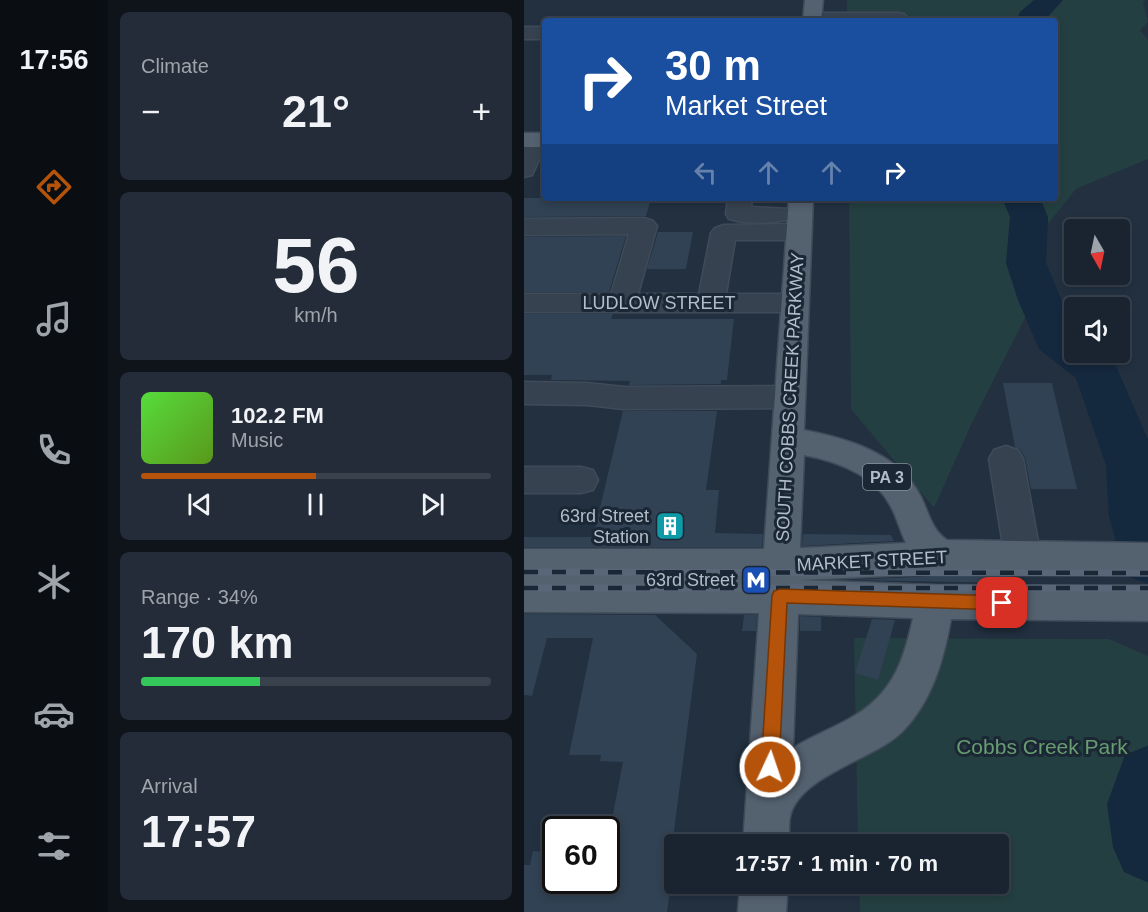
<!DOCTYPE html>
<meta charset="utf-8">
<style>
body{margin:0;font-family:Arial,sans-serif;background:#232c38;color:#f1f3f6;height:100vh;display:flex;flex-direction:column;font-size:22px;white-space:nowrap}
*{box-sizing:border-box;margin:0}
p{font-size:20px;color:#9fa4ab}
.icon{flex:none;width:33px;height:33px;fill:none;stroke:currentColor;stroke-width:2;stroke-linecap:round;stroke-linejoin:round}
.map{position:relative;flex:1;overflow:hidden}
.drawer{display:flex;flex-direction:column;gap:12px;padding:12px;background:#0e141a;width:416px}
.drawer>*{flex:none}
.top-card{position:absolute;left:18px;top:18px;width:516px;height:183px;border-radius:6px;box-shadow:0 3px 9px #0003,0 0 0 2px #38414c;background:#1a4fa0;color:#fff;overflow:hidden}
.needle{width:39px;rotate:171deg}
.controls{position:absolute;left:540px;top:219px;display:grid;gap:12px}
.controls a{display:grid;place-items:center;width:66px;height:66px;border-radius:6px;background:#1a2430;box-shadow:0 3px 9px #0003,0 0 0 2px #38414c;font-size:30px}
.speed{position:absolute;left:18px;top:816px;display:flex;gap:12px;font-size:30px;font-weight:700;text-align:center}
.speed>*{display:grid;place-content:center;width:78px;height:78px;border-radius:50%;background:#1a2430;box-shadow:0 3px 9px #0003,0 0 0 2px #38414c;line-height:1}
.speed .limit{border:3px solid #111;border-radius:9px;background:#fff;color:#111}
.pin{position:absolute;display:grid;place-items:center;width:51px;height:51px;color:#fff;margin:-26px;border-radius:12px;box-shadow:0 3px 9px #0006}
.me{position:absolute;width:66px;margin:-33px;rotate:3deg;stroke-linejoin:round;filter:drop-shadow(0 0 4px #0008)}
.turn{display:flex;align-items:center;gap:21px;height:126px;padding:0 24px;font-size:27px}
.turn .icon{width:78px;height:78px;stroke-width:2.5}
.turn b{display:block;font-size:42px;line-height:51px}
.lanes{display:flex;align-items:center;height:57px;padding:0 24px;background:#0003;justify-content:center;gap:30px;direction:ltr}
.lanes .off{opacity:.35}
.big{font-size:45px;font-weight:800;line-height:1.1}
.drawer .tile{flex:1;display:flex;flex-direction:column;justify-content:center;gap:9px;min-width:0;padding:0 21px;border-radius:9px;background:#232c38}
.drawer .dial{align-items:center;gap:0}
.dial b{font-size:78px;line-height:1}
.song{display:flex;align-items:center;gap:18px}
.cover{width:72px;height:72px;border-radius:9px;background:linear-gradient(135deg,hsl(110 70% 55%),hsl(90 70% 35%))}
.played{height:6px;border-radius:3px;background:linear-gradient(90deg,#b45309 50%,#38414c 50%)}
.keys{display:flex;justify-content:space-around;direction:ltr}
.heat{display:flex;justify-content:space-between;align-items:center;font-size:33px;direction:ltr}
.charge{height:9px;border-radius:4px;background:linear-gradient(90deg,#34c759 34%,#38414c 0)}
.trip{position:absolute;left:140px;top:834px;width:345px;height:60px;border-radius:6px;background:#1a2430;box-shadow:0 3px 9px #0003,0 0 0 2px #38414c;font-weight:800;line-height:60px;text-align:center}
main{display:flex;flex:1;min-height:0}
.dock{display:flex;flex-direction:column;width:108px;justify-content:space-around;align-items:center;background:#0a0e13;color:#9fa4ab}
.dock .icon{width:42px;height:42px}
.dock .selected{color:#b45309}
.dock b{font-size:27px;color:#f1f3f6}
.map>svg:first-child{display:block}
.green{fill:#243f41}
.lines{fill:none;stroke-linecap:round;stroke-linejoin:round}
.river{fill:#14283e;fill-rule:evenodd}
.building{fill:#304254}
.minor-casing{stroke:#3f4b58;stroke-width:3}
.major-casing{stroke:#3f4b58;stroke-width:3}
.minor{fill:#36424f;fill-rule:evenodd}
.major{fill:#54616f;fill-rule:evenodd}
.rail-casing{stroke:#586677;stroke-width:7}
.rail{stroke:#1b2734;stroke-width:4.5;stroke-dasharray:14;stroke-linecap:butt}
.route{fill:#b45309;stroke:#753606;stroke-width:1.5}
.labels{text-anchor:middle;dominant-baseline:central;stroke-width:6;stroke-linejoin:round;paint-order:stroke}
.shield{fill:#1b2734;stroke:#85909d;stroke-width:1.5}
.shield-label{font-size:16px;font-weight:bold;fill:#b2bdca}
.street-label{font-size:18px;fill:#b2bdca;stroke:#1b2734}
.poi-label{font-size:18px;fill:#b2bdca;stroke:#1b2734;text-anchor:end}
.near-park-label{font-size:21px;fill:#679d70;stroke:#1b2734}
</style>
<main>
<nav class="dock">
<b>17:56</b>
<svg class="icon selected" aria-label="directions" viewBox="0 0 24 24"><path d="M12 3l9 9-9 9-9-9zM9 14v-3h6M13 9l2 2-2 2"/></svg>
<svg class="icon" aria-label="music" viewBox="0 0 24 24"><path d="M9 18V5l10-2v13"/><circle cx="6" cy="18" r="3"/><circle cx="16" cy="16" r="3"/></svg>
<svg class="icon" aria-label="phone" viewBox="0 0 24 24"><path d="M5 4h4l2 5-3 2q2 4 5 5l2-3 5 2v4C11 20 4 13 5 4z"/></svg>
<svg class="icon" aria-label="climate" viewBox="0 0 24 24"><path d="M12 3v18M4 7l16 10M4 17L20 7"/></svg>
<svg class="icon" aria-label="car" viewBox="0 0 24 24"><path d="M5 17H2v-5l4-1 3-4h7l3 4 3 1v5h-3M9 17h6M6 11h13"/><circle cx="7" cy="17" r="2"/><circle cx="17" cy="17" r="2"/></svg>
<svg class="icon" aria-label="filters" viewBox="0 0 24 24"><path d="M4 7h16M4 17h16"/><circle cx="9" cy="7" r="2"/><circle cx="15" cy="17" r="2"/></svg>
</nav>
<section class="drawer">
<div class="tile"><p>Climate</p>
<div class="heat"><a>−</a><b class="big">21°</b><a>+</a></div>
</div>
<div class="tile dial"><b>56</b><p>km/h</p></div>
<div class="tile">
<div class="song"><i class="cover"></i><div><b>102.2 FM</b><p>Music</p></div></div>
<div class="played"></div>
<div class="keys"><svg class="icon" aria-label="previous" viewBox="0 0 24 24"><path d="M18 5L8 12l10 7zM5 5v14"/></svg><svg class="icon" aria-label="pause" viewBox="0 0 24 24"><path d="M8 5v14M16 5v14"/></svg><svg class="icon" aria-label="next" viewBox="0 0 24 24"><path d="M6 5l10 7-10 7zM19 5v14"/></svg></div>
</div>
<div class="tile"><p>Range · 34%</p><b class="big">170 km</b><div class="charge"></div></div>
<div class="tile"><p>Arrival</p><b class="big">17:57</b></div>
</section>
<div class="map">
<svg width="625" height="912" viewBox="0 0 625 912">
<rect width="100%" height="100%" fill="#223040"/>
<!-- green -->
<g class="green">
<path d="M323 0H622L619 2 624 22 616 30 624 40V159L552 189 514 236 515 290 447 425 410 508 327 409 325 198H531V21H323Z"/>
<path d="M330 638 585 639 624 656V912H336L335 884H474V844H334Z"/>
</g>
<g class="lines">
<!-- river -->
<g class="river">
<path d="M510 0H539L520 21H492L496 12Z"/>
<path d="M478 198H516L524 217 522 263 550 330V352H582L588 357 625 442V584L605 577 597 560 585 516 582 465 552 378 515 349 494 300 482 263 486 217Z"/>
<path d="M625 745V883L600 872 589 847 583 804 601 755Z"/>
</g>
</g>
<!-- building -->
<g class="building">
<path d="M0 198H127L122 216 0 217Z"/>
<path d="M134 232H169L162 269H123Z"/>
<path d="M102 236 85 292H0V237Z"/>
<path d="M0 314H89L87 319H210L203 380H197V384L105 385 106 381 27 380 28 375H0Z"/>
<path d="M479 383H528L553 489H507L501 458 496 449 491 447Z"/>
<path d="M99 411H193L182 490H195L191 533 239 534 238 547H0V537H69Z"/>
<path d="M279 534 367 535 370 541 278 546Z"/>
<path d="M427 575 487 576 488 583 330 580Z"/>
<path d="M0 614 131 615 173 654 147 854H150V865L143 912H0V865H6L9 851 32 853V880H82V850L99 762 76 761 77 755H45L69 638H23L8 696 0 695Z"/>
<path d="M220 615H233L232 631H218Z"/>
<path d="M276 616 297 617V631H276Z"/>
<path d="M348 619 371 620 354 680 331 673Z"/>
</g>
<g class="lines">
<!-- minor casing -->
<g class="minor-casing">
<g id="minor">
<path d="M289 13H374L380 14 383 18 381 21H282L280 18 283 14Z"/>
<rect x="0" y="27" width="21" height="12"/>
<path d="M13 133 21 135V147L8 175 0 177V144L5 135Z"/>
<path d="M204 198H228L227 207 265 209 268 214 265 219C247 224 223 224 205 219L202 214Z"/>
<path d="M120 218 129 221 133 226 114 294H175L187 233 191 228 200 225 275 224 284 227 288 232 284 237 275 240H211L202 294H271L281 297 285 303 281 309 271 312H0V294H87L105 234 0 235V219Z"/>
<path d="M0 382 63 383 100 387 266 386 277 389 281 397 277 405 266 408 100 409 63 405 0 404Z"/>
<path d="M482 446 494 450 499 459 517 558 512 569 499 574 486 569 481 558 465 459 470 450Z"/>
<path d="M0 467H57L69 470 74 480 69 490 57 493H0Z"/>
</g>
</g>
<!-- major casing -->
<g class="major-casing">
<g id="major">
<path d="M281 0H299L297 21H279Z"/>
<rect x="0" y="133" width="21" height="14"/>
<path d="M265 198H289L280 430C325 439 375 453 397 497 404 511 408 531 423 540L625 543V575L427 573 276 580 411 585 625 587V621L427 619C420 659 408 702 378 732 351 759 274 776 266 817 264 826 266 836 265 844H219L235 613 0 612V549H240ZM280 455C311 461 350 474 366 505 373 517 376 531 382 543L276 548ZM274 614 389 618C379 664 367 697 323 720 305 730 286 737 269 748Z"/>
<path d="M216 884H264L262 912H214Z"/>
</g>
</g>
<!-- minor -->
<use href="#minor" class="minor"/>
<!-- major -->
<use href="#major" class="major"/>
<!-- rail casing -->
<g class="rail-casing">
<g id="rail">
<path d="M0 572 625 573"/>
<path d="M0 588H625"/>
</g>
</g>
<!-- rail -->
<use href="#rail" class="rail"/>
</g>
<!-- route -->
<path class="route" d="M256 589 478 596 483 598 485 603 483 608 478 610 263 603 255 767 252 774 246 776 240 774 237 767 248 596 250 591Z"/>
<!-- icons -->
<defs>
<g id="building-square" transform="scale(1.5)"><rect x="-9" y="-9" width="18" height="18" rx="4" fill="#0f9aa8" stroke="#1b2734"/><path d="M-4-6H4V6H1V3H-1V6H-4ZM-2.5-4.3h1.7v1.8h-1.7ZM.8-4.3h1.7v1.8H.8ZM-2.5-1h1.7V.8h-1.7ZM.8-1h1.7V.8H.8Z" fill="#fff"/></g>
<g id="metro-square" transform="scale(1.5)"><rect x="-9" y="-9" width="18" height="18" rx="4" fill="#1a4fb4" stroke="#1b2734"/><path d="M-5.5 5V-5H-3L0 0L3-5H5.5V5H3V-.5L0 4L-3-.5V5Z" fill="#fff"/></g>
</defs>
<g fill-rule="evenodd">
<use href="#building-square" x="146" y="526"/>
<use href="#metro-square" x="232" y="580"/>
</g>
<g class="labels">
<!-- shield labels -->
<rect class="shield" x="339" y="464" width="48" height="26" rx="4.5"/>
<g class="shield-label">
<text x="363" y="477">PA 3</text>
</g>
<!-- street labels -->
<g class="street-label">
<text x="135" y="303">LUDLOW STREET</text>
<text transform="translate(266 397) rotate(-87)">SOUTH COBBS CREEK PARKWAY</text>
<text transform="translate(348 561) rotate(-3)">MARKET STREET</text>
</g>
<!-- poi labels -->
<g class="poi-label">
<text x="125" y="516">63rd Street<tspan x="125" dy="21">Station</tspan></text>
<text x="211" y="580">63rd Street</text>
</g>
<!-- near-park labels -->
<g class="near-park-label">
<text x="518" y="746">Cobbs Creek Park</text>
</g>
</g>
</svg>
<div class="controls">
<a><svg class="needle" viewBox="-14 -14 28 28"><path d="M0-13l5 13h-10z" fill="#e53935"/><path d="M0 13l5-13h-10z" fill="#9fa4ab"/></svg></a>
<a><svg class="icon" aria-label="sound" viewBox="0 0 24 24"><path d="M4 9h4l5-4v14l-5-4H4zM17 9q2 3 0 6"/></svg></a>
</div>
<div class="speed"><div class="limit">60</div></div>
<div class="pin" style="left:478px;top:603px;background:#d93025"><svg class="icon" aria-label="arrive" viewBox="0 0 24 24"><path d="M6 21V4h12l-3 4 3 4H6"/></svg></div>
<svg class="me" style="left:246px;top:767px" viewBox="-20 -20 40 40"><circle r="17" fill="#b45309" stroke="#fff" stroke-width="3"/><path d="M0-11L8 9 0 5-8 9z" fill="#fff"/></svg>
<div class="trip">17:57 · 1 min · 70 m</div>
<div class="top-card">
<div class="turn"><svg class="icon" aria-label="right" viewBox="0 0 24 24"><path d="M7 20v-9h11M14 6l5 5-5 5"/></svg><div><b>30 m</b>Market Street</div></div>
<div class="lanes"><svg class="icon off" aria-label="left" viewBox="0 0 24 24"><path d="M17 20v-9H6M10 6l-5 5 5 5"/></svg><svg class="icon off" aria-label="ahead" viewBox="0 0 24 24"><path d="M12 20V5M6 11l6-6 6 6"/></svg><svg class="icon off" aria-label="ahead" viewBox="0 0 24 24"><path d="M12 20V5M6 11l6-6 6 6"/></svg><svg class="icon" aria-label="right" viewBox="0 0 24 24"><path d="M7 20v-9h11M14 6l5 5-5 5"/></svg></div>
</div>
</div>
</main>
